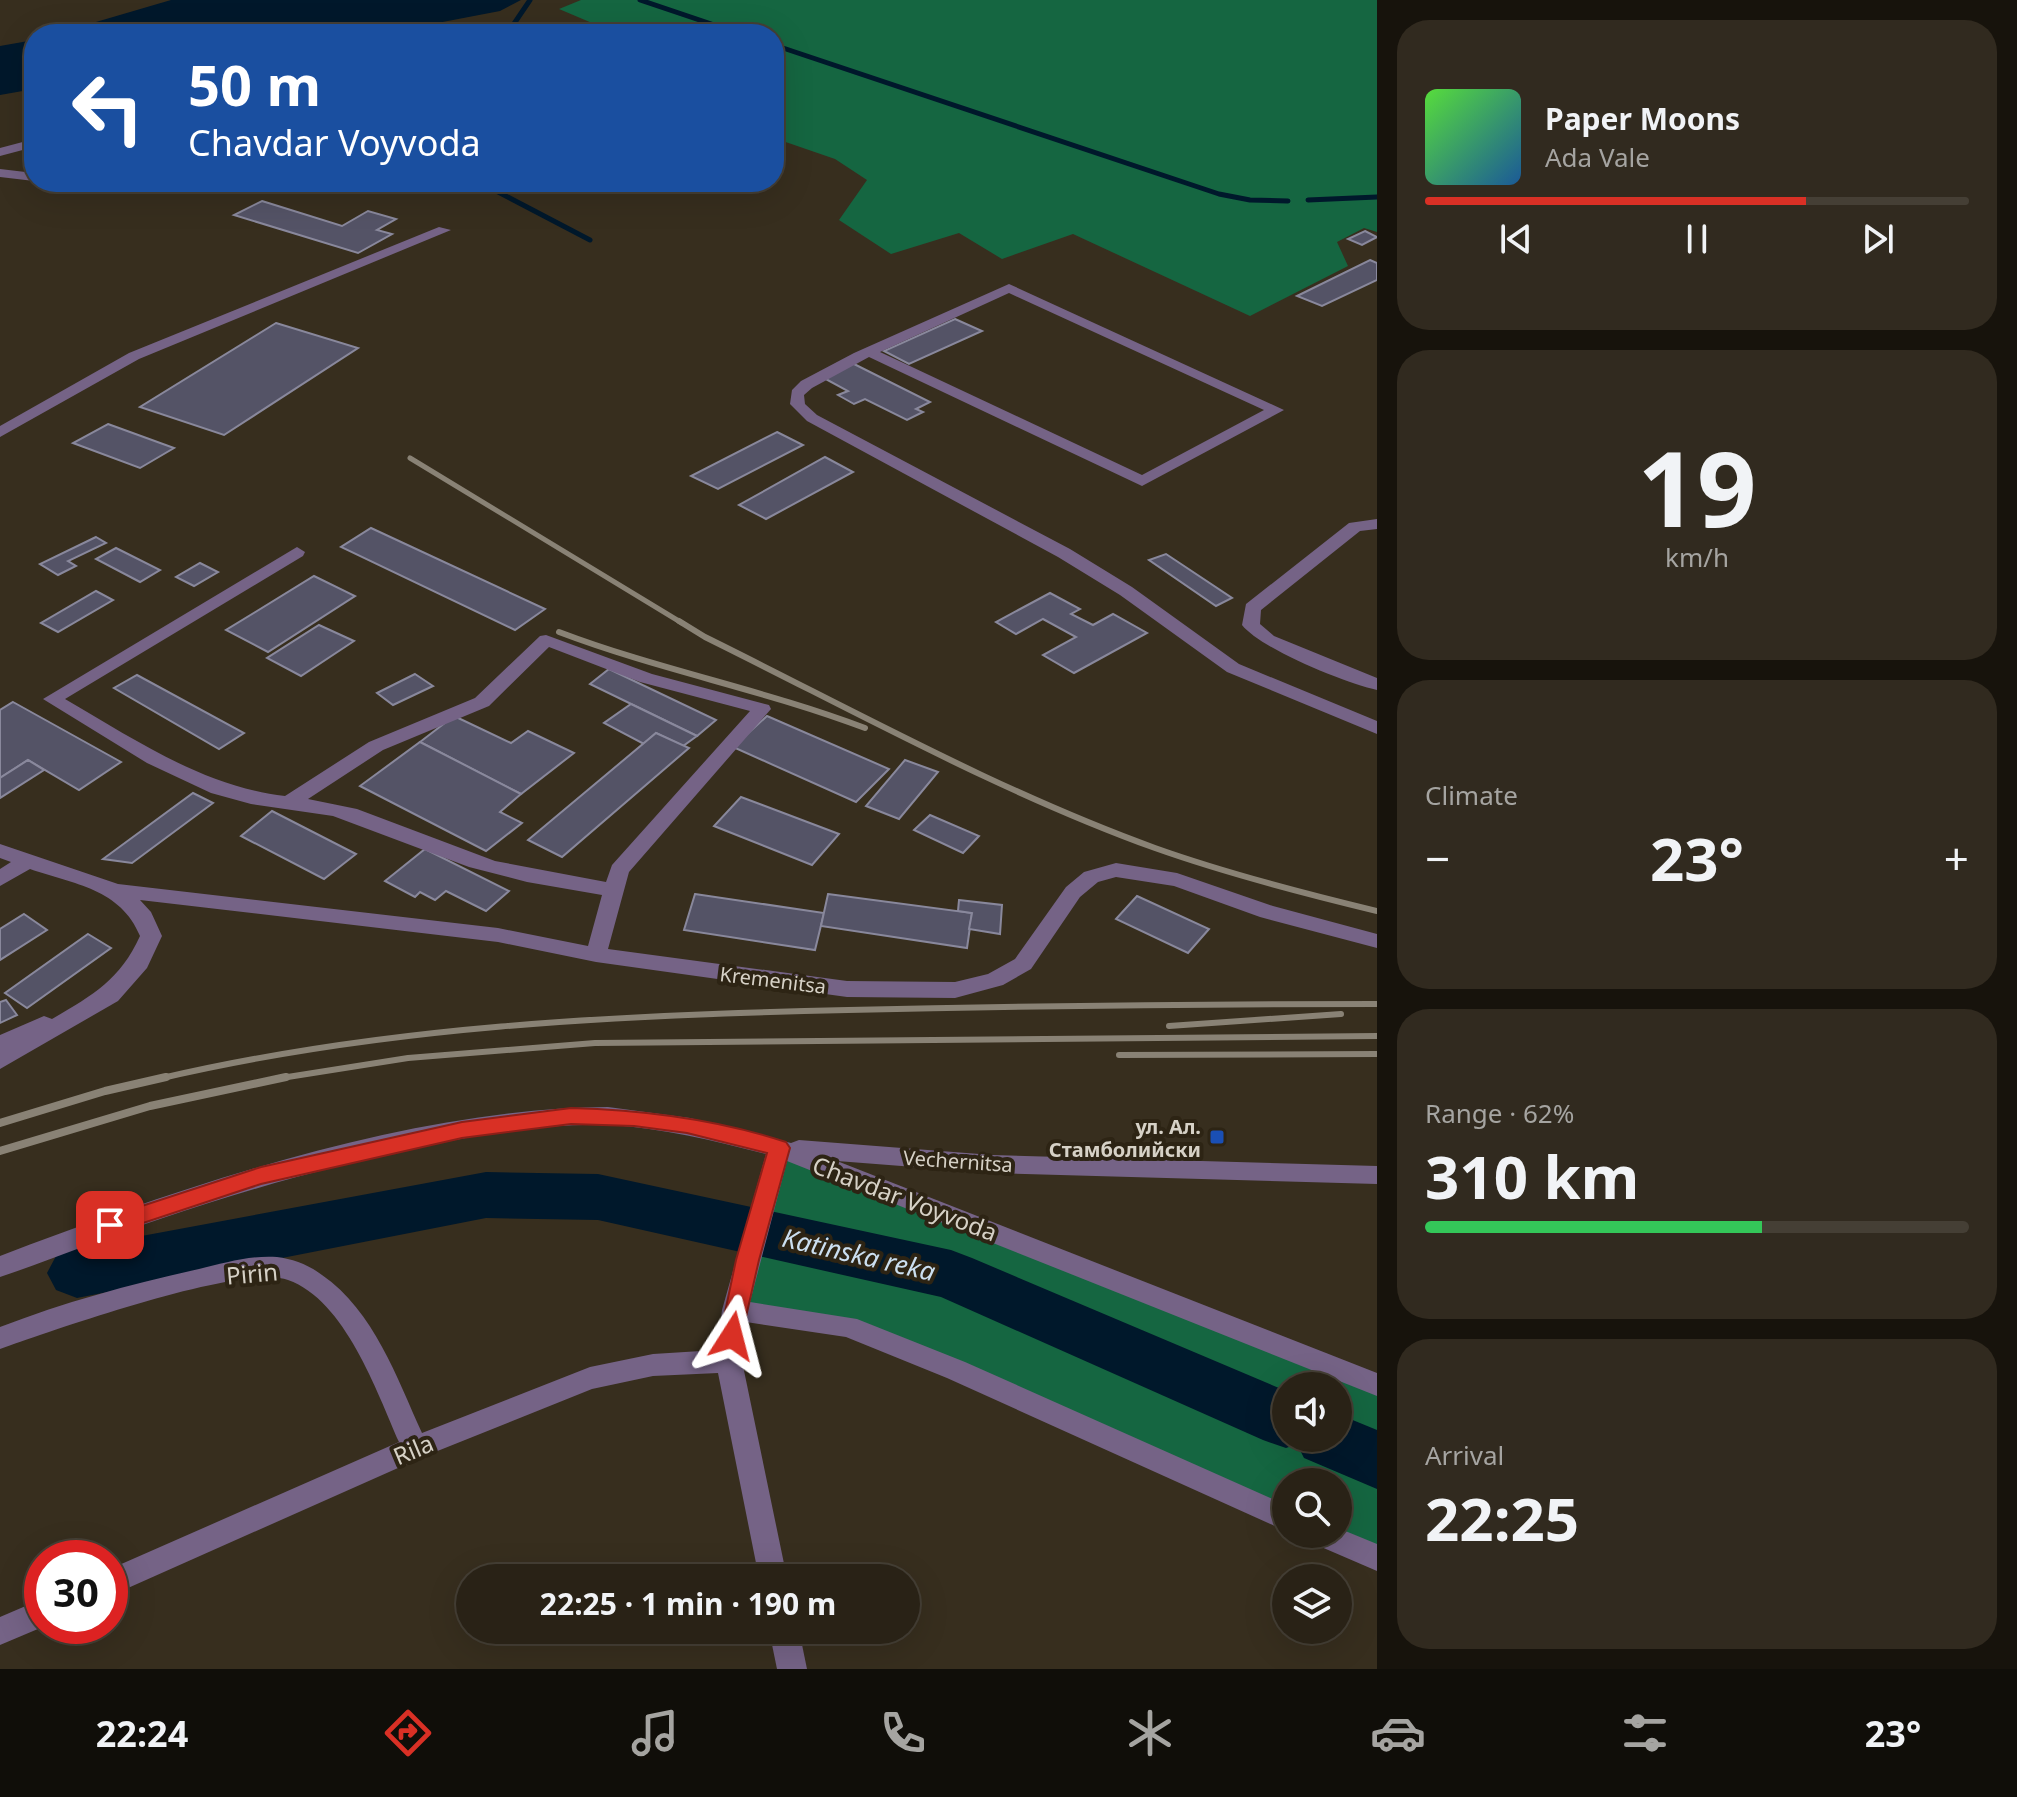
<!DOCTYPE html>
<meta charset="utf-8">
<style>
body{margin:0;font-family:"Noto Sans",sans-serif;background:#312a1f;color:#f1f3f6;height:100vh;display:flex;flex-direction:column;font-size:30px;white-space:nowrap}
*{box-sizing:border-box;margin:0}
p{font-size:26px;color:#a5a4a1}
.icon{flex:none;width:44px;height:44px;fill:none;stroke:currentColor;stroke-width:2;stroke-linecap:round;stroke-linejoin:round}
.map{position:relative;flex:1;overflow:hidden}
.details{display:flex;flex-direction:column;gap:20px;padding:20px;background:#17130c;width:640px}
.details>*{flex:none}
.hud{position:absolute;left:24px;top:24px;width:760px;height:168px;border-radius:32px;box-shadow:0 8px 32px #0002,0 0 0 2px #453f35;background:#1a4fa0;color:#fff;overflow:hidden}
.controls{position:absolute;left:1272px;top:1372px;display:grid;gap:16px}
.controls a{display:grid;place-items:center;width:80px;height:80px;border-radius:50%;background:#292216;box-shadow:0 8px 32px #0002,0 0 0 2px #453f35;font-size:40px}
.speed{position:absolute;left:24px;top:1540px;display:flex;gap:16px;font-size:40px;font-weight:700;text-align:center}
.speed>*{display:grid;place-content:center;width:104px;height:104px;border-radius:50%;background:#292216;box-shadow:0 8px 32px #0002,0 0 0 2px #453f35;line-height:1}
.speed .limit{border:12px solid #d22;background:#fff;color:#111}
.pin{position:absolute;display:grid;place-items:center;width:68px;height:68px;color:#fff;margin:-34px;border-radius:16px;box-shadow:0 4px 12px #0006}
.me{position:absolute;width:88px;margin:-44px;rotate:9deg;stroke-linejoin:round;filter:drop-shadow(0 0 6px #0008)}
.turn{display:flex;align-items:center;gap:28px;height:168px;padding:0 32px;font-size:36px}
.turn .icon{width:104px;height:104px;stroke-width:2.5}
.turn b{display:block;font-size:56px;line-height:68px}
.big{font-size:60px;font-weight:700;line-height:1.1}
.details .card{flex:1;display:flex;flex-direction:column;justify-content:center;gap:12px;min-width:0;padding:0 28px;border-radius:32px;background:#312a1f}
.details .dial{align-items:center;gap:0}
.dial b{font-size:104px;line-height:1}
.song{display:flex;align-items:center;gap:24px}
.cover{width:96px;height:96px;border-radius:12px;background:linear-gradient(135deg,hsl(110 70% 55%),hsl(210 70% 35%))}
.played{height:8px;border-radius:4px;background:linear-gradient(90deg,#d93025 70%,#453f35 70%)}
.keys{display:flex;justify-content:space-around;direction:ltr}
.heat{display:flex;justify-content:space-between;align-items:center;font-size:44px;direction:ltr}
.charge{height:12px;border-radius:6px;background:linear-gradient(90deg,#34c759 62%,#453f35 0)}
.trip{position:absolute;left:456px;top:1564px;width:464px;height:80px;border-radius:40px;background:#292216;box-shadow:0 8px 32px #0002,0 0 0 2px #453f35;font-weight:700;line-height:80px;text-align:center}
.menu{display:flex;height:128px;justify-content:space-around;align-items:center;background:#100e09;color:#a5a4a1}
.menu .icon{width:56px;height:56px}
.menu .current{color:#d93025}
.menu b{font-size:36px;color:#f1f3f6}
main{display:flex;flex:1;min-height:0}
.map>svg:first-child{display:block}
.green{fill:#156641;fill-rule:evenodd}
.water{fill:#00182b}
.lines{fill:none;stroke-linecap:round;stroke-linejoin:round}
.stream{stroke:#00182b;stroke-width:5}
.river{fill:#00182b;fill-rule:evenodd}
.building{fill:#545366;stroke:#89889c;stroke-width:2}
.minor{fill:#756386;fill-rule:evenodd}
.rail-far2{stroke:#898275;stroke-width:5}
.rail-far1{stroke:#898275;stroke-width:6}
.rail{stroke:#898275;stroke-width:8}
.route{fill:#d93025;stroke:#8d1f18;stroke-width:2}
.transit-dot{fill:#1a4fb4;stroke:#2d2414;stroke-width:3}
.labels{text-anchor:middle;dominant-baseline:central;stroke-width:8;stroke-linejoin:round;paint-order:stroke}
.street-label{font-size:20px;fill:#d6d1c6;stroke:#2d2414}
.poi-label{font-size:20px;font-weight:bold;fill:#d6d1c6;stroke:#2d2414;text-anchor:end}
.near-street-label{font-size:24px;fill:#d6d1c6;stroke:#2d2414}
.near-water-label{font-size:26px;font-style:italic;fill:#cbdff0;stroke:#2d2414}
</style>
<main>
<div class="map">
<svg width="1377" height="1669" viewBox="0 0 1377 1669">
<rect width="100%" height="100%" fill="#372e1e"/>
<!-- green -->
<g class="green">
<path d="M581 0H1377V232L1364 228 1337 242 1348 266 1250 316 1073 234 1002 259 959 233 891 254 839 220 867 180 835 159 774 138V34H618L559 9Z"/>
<path d="M779 1148 1377 1385V1558L1338 1534V1482H1286V1518L848 1327 735 1310ZM1286 1386H1338V1438H1286Z"/>
</g>
<!-- water -->
<g class="water">
<path d="M171 0H521L500 11 380 34H55Z"/>
<path d="M34 40V89L0 95V46Z"/>
</g>
<g class="lines">
<!-- stream -->
<g class="stream">
<path d="M640 0 741 34"/>
<path d="M507 34 530 0"/>
<path d="M774 45 1219 194 1250 200 1288 201"/>
<path d="M479 182 590 240"/>
<path d="M1308 200 1377 197"/>
</g>
<!-- river -->
<path class="river" d="M486 1172 598 1174 951 1250 972 1258 1286 1391V1438H1338V1414L1377 1430V1489L1304 1458 1297 1444 1286 1448 1263 1440 941 1297 598 1220 486 1218 77 1298 56 1290 47 1273 56 1256 77 1248Z"/>
</g>
<!-- building -->
<g class="building">
<path d="M262 201 342 226 368 211 396 219 377 230 392 234 358 253 234 215Z"/>
<path d="M1365 231 1377 237 1362 245 1348 239Z"/>
<path d="M1370 260 1377 263V280L1322 306 1297 296Z"/>
<path d="M955 319 982 331 909 364 884 351Z"/>
<path d="M276 323 358 348 224 435 140 407Z"/>
<path d="M852 363 930 402 916 409 923 412 907 420 865 399 854 404 838 395 848 391 822 377Z"/>
<path d="M108 424 174 448 140 468 73 443Z"/>
<path d="M777 432 803 445 718 489 691 476Z"/>
<path d="M825 457 853 472 766 519 739 505Z"/>
<path d="M371 528 545 609 515 630 341 547Z"/>
<path d="M96 537 106 543 68 561 76 566 58 575 40 564Z"/>
<path d="M116 548 160 570 140 582 96 559Z"/>
<path d="M1166 554 1232 598 1216 606 1149 560Z"/>
<path d="M200 563 218 572 194 586 176 577Z"/>
<path d="M314 576 355 596 268 652 226 630Z"/>
<path d="M96 591 113 600 58 632 41 623Z"/>
<path d="M1050 593 1080 609 1071 614 1093 625 1113 614 1147 633 1074 673 1043 655 1076 637 1043 619 1016 634 996 622Z"/>
<path d="M319 625 354 641 301 676 267 658Z"/>
<path d="M609 669 716 720 697 736 590 684Z"/>
<path d="M415 674 433 686 393 705 377 693Z"/>
<path d="M137 675 244 733 219 749 114 688Z"/>
<path d="M13 702 121 762 79 790 28 760 0 778V710Z"/>
<path d="M631 704 697 736 683 746 656 733 644 744 604 723Z"/>
<path d="M454 716 511 743 528 731 574 753 521 794 420 742Z"/>
<path d="M767 716 889 769 856 802 733 747Z"/>
<path d="M656 733 689 748 562 857 528 840Z"/>
<path d="M420 742 521 794 500 812 522 823 486 851 360 786Z"/>
<path d="M28 760 44 770 0 798V778Z"/>
<path d="M905 760 938 772 899 819 866 806Z"/>
<path d="M193 793 213 803 132 863 103 859Z"/>
<path d="M741 797 839 834 812 865 714 826Z"/>
<path d="M272 811 356 854 324 879 241 836Z"/>
<path d="M930 815 979 836 963 853 914 830Z"/>
<path d="M425 849 509 891 486 911 446 891 435 900 420 892 415 897 385 881Z"/>
<path d="M695 894 824 913 815 950 684 930Z"/>
<path d="M828 894 972 913 967 948 821 926Z"/>
<path d="M1137 896 1209 929 1188 953 1116 919Z"/>
<path d="M959 900 1002 905 1000 934 969 929 972 913 958 911Z"/>
<path d="M24 914 47 930 0 960V929Z"/>
<path d="M88 934 111 948 27 1008 5 993Z"/>
<path d="M6 1000 17 1015 0 1023V1002Z"/>
</g>
<g class="lines">
<!-- minor -->
<g class="minor">
<path d="M34 139V147L0 156V148Z"/>
<path d="M0 169 34 173V181L0 177Z"/>
<path d="M439 227 451 230 139 359 0 437V426L129 353Z"/>
<path d="M1009 284 1284 410 1142 486 869 357 812 388 804 395 805 404 817 415 1070 549 1132 587 1239 664 1377 721V734L1227 672 1120 595 1058 557 807 421 790 404 792 390 801 381 854 353ZM1009 293 1264 410 1142 475 880 352Z"/>
<path d="M1377 519V529L1360 531 1261 610 1260 624 1274 636 1377 678V690C1345 683 1261 649 1242 625L1246 604 1349 523Z"/>
<path d="M297 547 305 552 303 556 65 699C136 740 202 786 285 796L369 742 475 698 540 636 546 635 652 674 769 705 771 709 629 872 608 949 847 981 955 982 988 974 1015 959 1066 887 1084 872 1116 863 1177 873 1273 906 1377 934V948L1260 917 1174 886 1116 877 1098 882 1080 897 1031 969 1003 985 955 998 847 997 596 962 498 942 140 900 151 912 162 936 147 968 118 1001 0 1069V1035L44 1016 52 1019C93 995 120 980 140 936 121 889 74 884 30 869L0 886V869L11 862 0 858V844L118 884 498 928 588 946 602 895 527 882 469 867 333 816 251 804 211 793 147 763 43 699ZM549 647 640 682 750 711 612 865 606 882 495 861 357 809 308 799 383 750 489 706Z"/>
<path d="M608 1107 690 1118 791 1143 799 1140 992 1155 1377 1166V1184L992 1173 837 1161 1377 1373V1396L787 1161 750 1302 857 1319 965 1362 1286 1505V1531L947 1378 846 1337 746 1322 742 1361 787 1578H759L718 1373 653 1376 592 1389 425 1456 110 1596V1569L399 1442C377 1392 345 1300 288 1280 242 1263 52 1331 0 1349V1327C65 1302 131 1284 199 1269 224 1263 251 1255 277 1257 293 1259 309 1265 322 1275 374 1311 397 1378 422 1433L590 1367 653 1354 717 1350 722 1310 766 1154C714 1141 663 1128 610 1125 550 1123 489 1133 430 1145 338 1164 248 1189 160 1219 106 1237 54 1259 0 1277V1256C183 1186 412 1108 608 1107Z"/>
<path d="M1338 1528 1377 1544V1571L1312 1543 1308 1534H1338Z"/>
<path d="M42 1599V1626H45L0 1645V1617Z"/>
<path d="M769 1630H799L807 1669H777Z"/>
</g>
<!-- rail-far2 -->
<path class="rail-far2" d="M410 458 682 623"/>
<!-- rail-far1 -->
<g class="rail-far1">
<path d="M679 621 705 637C853 710 1000 792 1155 848 1228 874 1302 893 1377 911"/>
<path d="M559 632C659 670 765 690 865 728"/>
<path d="M1169 1026 1341 1014"/>
<path d="M1119 1055 1377 1054"/>
<path d="M158 1079C384 1026 617 1015 848 1010 1024 1006 1201 1004 1377 1004"/>
<path d="M275 1079 408 1058 595 1043 1377 1036"/>
</g>
<!-- rail -->
<g class="rail">
<path d="M0 1123 105 1091 166 1077"/>
<path d="M0 1151 150 1106 286 1077"/>
</g>
</g>
<!-- route -->
<path class="route" d="M571 1108C645 1110 716 1119 786 1142L790 1148 759 1260 740 1343 732 1345 724 1343 720 1336 736 1260 767 1153 687 1133 634 1126 571 1124 462 1138 261 1184 110 1234 102 1231 99 1225 102 1219 261 1167 462 1122Z"/>
<!-- markers -->
<rect class="transit-dot" x="1209" y="1129" width="16" height="16" rx="4"/>
<g class="labels">
<!-- street labels -->
<g class="street-label">
<text transform="translate(773 980) rotate(7)">Kremenitsa</text>
<text transform="translate(958 1161) rotate(4)">Vechernitsa</text>
</g>
<!-- poi labels -->
<g class="poi-label">
<text x="1201" y="1126">ул. Ал.<tspan x="1201" dy="23">Стамболийски</tspan></text>
</g>
<!-- near-street labels -->
<g class="near-street-label">
<text transform="translate(905 1198) rotate(21)">Chavdar Voyvoda</text>
<text transform="translate(252 1273) rotate(-5)">Pirin</text>
<text transform="translate(413 1449) rotate(-23)">Rila</text>
</g>
<!-- near-water labels -->
<g class="near-water-label">
<text transform="translate(859 1254) rotate(13)">Katinska reka</text>
</g>
</g>
</svg>
<div class="controls">
<a><svg class="icon" aria-label="sound" viewBox="0 0 24 24"><path d="M4 9h4l5-4v14l-5-4H4zM17 9q2 3 0 6"/></svg></a>
<a><svg class="icon" aria-label="search" viewBox="0 0 24 24"><circle cx="10" cy="10" r="6"/><path d="M15 15l6 6"/></svg></a>
<a><svg class="icon" aria-label="layers" viewBox="0 0 24 24"><path d="M12 4l9 5-9 5-9-5zM3 14l9 5 9-5"/></svg></a>
</div>
<div class="speed"><div class="limit">30</div></div>
<div class="pin" style="left:110px;top:1225px;background:#d93025"><svg class="icon" aria-label="arrive" viewBox="0 0 24 24"><path d="M6 21V4h12l-3 4 3 4H6"/></svg></div>
<svg class="me" style="left:732px;top:1336px" viewBox="-20 -20 40 40"><path d="M0-17L14 15 0 8-14 15z" fill="#d93025" stroke="#fff" stroke-width="4"/></svg>
<div class="trip">22:25 · 1 min · 190 m</div>
<div class="hud">
<div class="turn"><svg class="icon" aria-label="left" viewBox="0 0 24 24"><path d="M17 20v-9H6M10 6l-5 5 5 5"/></svg><div><b>50 m</b>Chavdar Voyvoda</div></div>
</div>
</div>
<section class="details">
<div class="card">
<div class="song"><i class="cover"></i><div><b>Paper Moons</b><p>Ada Vale</p></div></div>
<div class="played"></div>
<div class="keys"><svg class="icon" aria-label="previous" viewBox="0 0 24 24"><path d="M18 5L8 12l10 7zM5 5v14"/></svg><svg class="icon" aria-label="pause" viewBox="0 0 24 24"><path d="M8 5v14M16 5v14"/></svg><svg class="icon" aria-label="next" viewBox="0 0 24 24"><path d="M6 5l10 7-10 7zM19 5v14"/></svg></div>
</div>
<div class="card dial"><b>19</b><p>km/h</p></div>
<div class="card"><p>Climate</p>
<div class="heat"><a>−</a><b class="big">23°</b><a>+</a></div>
</div>
<div class="card"><p>Range · 62%</p><b class="big">310 km</b><div class="charge"></div></div>
<div class="card"><p>Arrival</p><b class="big">22:25</b></div>
</section>
</main>
<nav class="menu">
<b>22:24</b>
<svg class="icon current" aria-label="directions" viewBox="0 0 24 24"><path d="M12 3l9 9-9 9-9-9zM9 14v-3h6M13 9l2 2-2 2"/></svg>
<svg class="icon" aria-label="music" viewBox="0 0 24 24"><path d="M9 18V5l10-2v13"/><circle cx="6" cy="18" r="3"/><circle cx="16" cy="16" r="3"/></svg>
<svg class="icon" aria-label="phone" viewBox="0 0 24 24"><path d="M5 4h4l2 5-3 2q2 4 5 5l2-3 5 2v4C11 20 4 13 5 4z"/></svg>
<svg class="icon" aria-label="climate" viewBox="0 0 24 24"><path d="M12 3v18M4 7l16 10M4 17L20 7"/></svg>
<svg class="icon" aria-label="car" viewBox="0 0 24 24"><path d="M5 17H2v-5l4-1 3-4h7l3 4 3 1v5h-3M9 17h6M6 11h13"/><circle cx="7" cy="17" r="2"/><circle cx="17" cy="17" r="2"/></svg>
<svg class="icon" aria-label="filters" viewBox="0 0 24 24"><path d="M4 7h16M4 17h16"/><circle cx="9" cy="7" r="2"/><circle cx="15" cy="17" r="2"/></svg>
<b>23°</b>
</nav>
